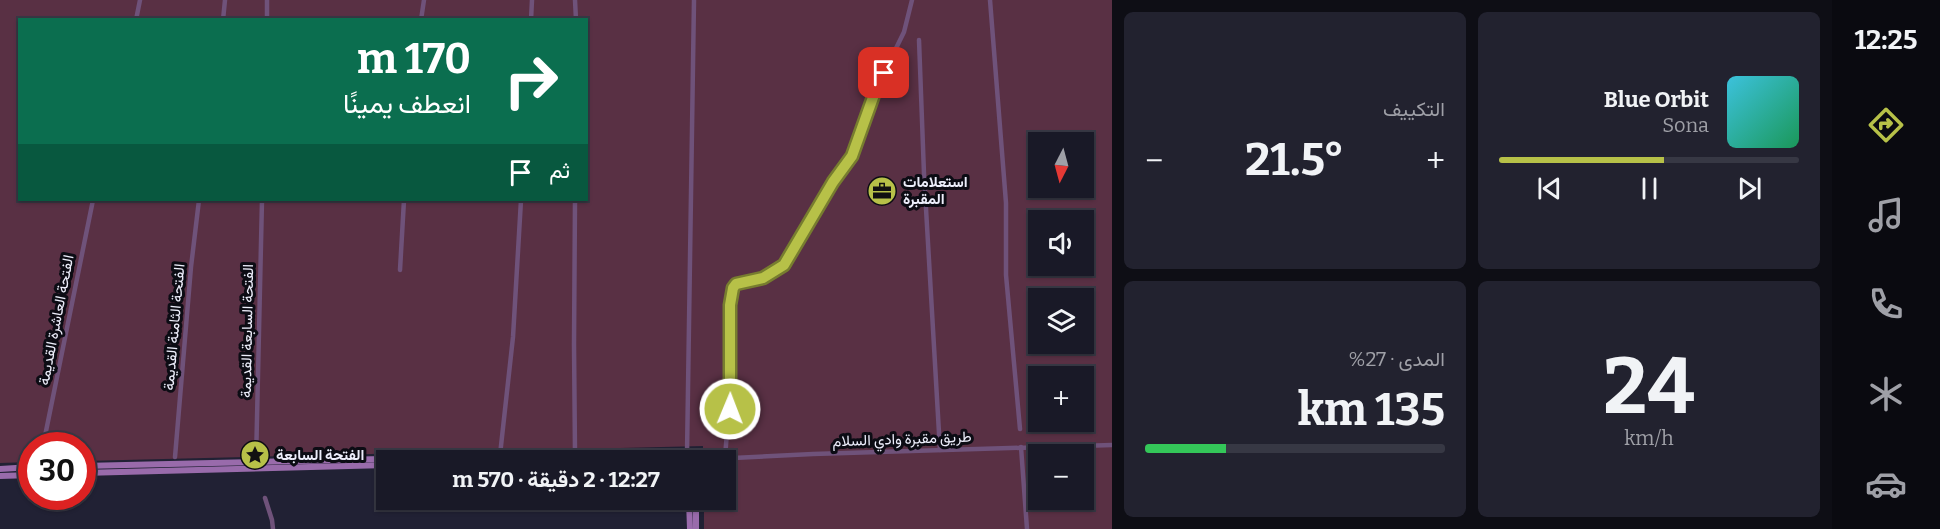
<!DOCTYPE html>
<html lang="ar">
<meta charset="utf-8">
<style>
body{margin:0;font-family:Bitter,Vazirmatn,serif;background:#22222f;color:#f1f3f6;direction:rtl;height:100vh;display:flex;flex-direction:column;font-size:22px;white-space:nowrap}
*{box-sizing:border-box;margin:0}
p{font-size:20px;color:#9fa0a7}
.icon{flex:none;width:33px;height:33px;fill:none;stroke:currentColor;stroke-width:2;stroke-linecap:round;stroke-linejoin:round}
.map{position:relative;flex:1;overflow:hidden;direction:ltr}
.sheet{display:flex;flex-direction:column;gap:12px;padding:12px;background:#0e0e15;width:720px}
.sheet>*{flex:none}
.guide{position:absolute;left:18px;top:18px;width:570px;height:183px;border-radius:0px;box-shadow:0 2px 4px #0004,0 0 0 2px #373844;direction:rtl;background:#0b6e4f;color:#fff;overflow:hidden}
.needle{width:39px;rotate:186deg}
.fabs{position:absolute;left:1028px;top:132px;display:grid;gap:12px}
.fabs a{display:grid;place-items:center;width:66px;height:66px;border-radius:0px;background:#191927;box-shadow:0 2px 4px #0004,0 0 0 2px #373844;font-size:30px}
.speed{position:absolute;left:18px;top:432px;display:flex;gap:12px;font-size:30px;font-weight:700;text-align:center}
.speed>*{display:grid;place-content:center;width:78px;height:78px;border-radius:50%;background:#191927;box-shadow:0 2px 4px #0004,0 0 0 2px #373844;line-height:1}
.speed .limit{border:9px solid #d22;background:#fff;color:#111}
.pin{position:absolute;display:grid;place-items:center;width:51px;height:51px;color:#fff;margin:-26px;border-radius:12px;box-shadow:0 3px 9px #0006}
.me{position:absolute;width:66px;margin:-33px;rotate:1deg;stroke-linejoin:round;filter:drop-shadow(0 0 4px #0008)}
.turn{display:flex;align-items:center;gap:21px;height:126px;padding:0 18px;font-size:27px}
.turn .icon{width:78px;height:78px;stroke-width:2.5}
.turn b{display:block;font-size:42px;line-height:51px}
.then{display:flex;align-items:center;height:57px;padding:0 18px;background:#0003;gap:12px;font-size:22px}
.big{font-size:45px;font-weight:700;line-height:1.1}
.sheet .card{flex:1;display:flex;flex-direction:column;justify-content:center;gap:9px;min-width:0;padding:0 21px;border-radius:9px;background:#22222f}
.sheet .dial{align-items:center;gap:0}
.dial b{font-size:78px;line-height:1}
.song{display:flex;align-items:center;gap:18px}
.cover{width:72px;height:72px;border-radius:9px;background:linear-gradient(135deg,hsl(190 70% 55%),hsl(150 70% 35%))}
.played{height:6px;border-radius:3px;background:linear-gradient(90deg,#b7c148 55%,#373844 55%)}
.keys{display:flex;justify-content:space-around;direction:ltr}
.heat{display:flex;justify-content:space-between;align-items:center;font-size:33px;direction:ltr}
.charge{height:9px;border-radius:4px;background:linear-gradient(90deg,#34c759 27%,#373844 0)}
.sheet .tiles{flex:1;display:grid;gap:12px;grid-template-columns:repeat(2,1fr)}
.trip{position:absolute;left:376px;top:450px;width:360px;height:60px;border-radius:0px;background:#191927;box-shadow:0 2px 4px #0004,0 0 0 2px #373844;font-weight:700;line-height:60px;text-align:center;direction:rtl}
main{display:flex;flex:1;min-height:0}
.dock{display:flex;flex-direction:column;width:108px;justify-content:space-around;align-items:center;background:#0a0a10;color:#9fa0a7}
.dock .icon{width:42px;height:42px}
.dock .selected{color:#b7c148}
.dock b{font-size:27px;color:#f1f3f6}
.map>svg:first-child{display:block}
.green{fill:#593044;fill-rule:evenodd}
.lines{fill:none;stroke-linecap:round;stroke-linejoin:round}
.street{stroke:#6f527a;stroke-width:4.5}
.secondary{stroke:#996bab;stroke-width:6}
.route-casing{stroke:#777d2f;stroke-width:15}
.route{stroke:#b7c148;stroke-width:10}
.labels{text-anchor:middle;dominant-baseline:central;stroke-width:6;stroke-linejoin:round;paint-order:stroke}
.poi-label{font-size:15px;font-weight:bold;fill:#edeefb;stroke:#0c0c14;text-anchor:start}
.street-label{font-size:15px;fill:#edeefb;stroke:#0c0c14}
</style>
<main>
<nav class="dock">
<b>12:25</b>
<svg class="icon selected" aria-label="directions" viewBox="0 0 24 24"><path d="M12 3l9 9-9 9-9-9zM9 14v-3h6M13 9l2 2-2 2"/></svg>
<svg class="icon" aria-label="music" viewBox="0 0 24 24"><path d="M9 18V5l10-2v13"/><circle cx="6" cy="18" r="3"/><circle cx="16" cy="16" r="3"/></svg>
<svg class="icon" aria-label="phone" viewBox="0 0 24 24"><path d="M5 4h4l2 5-3 2q2 4 5 5l2-3 5 2v4C11 20 4 13 5 4z"/></svg>
<svg class="icon" aria-label="climate" viewBox="0 0 24 24"><path d="M12 3v18M4 7l16 10M4 17L20 7"/></svg>
<svg class="icon" aria-label="car" viewBox="0 0 24 24"><path d="M5 17H2v-5l4-1 3-4h7l3 4 3 1v5h-3M9 17h6M6 11h13"/><circle cx="7" cy="17" r="2"/><circle cx="17" cy="17" r="2"/></svg>
</nav>
<section class="sheet">
<div class="tiles">
<div class="card">
<div class="song"><i class="cover"></i><div><b>Blue Orbit</b><p>Sona</p></div></div>
<div class="played"></div>
<div class="keys"><svg class="icon" aria-label="previous" viewBox="0 0 24 24"><path d="M18 5L8 12l10 7zM5 5v14"/></svg><svg class="icon" aria-label="pause" viewBox="0 0 24 24"><path d="M8 5v14M16 5v14"/></svg><svg class="icon" aria-label="next" viewBox="0 0 24 24"><path d="M6 5l10 7-10 7zM19 5v14"/></svg></div>
</div>
<div class="card"><p>التكييف</p>
<div class="heat"><a>−</a><b class="big">21.5°</b><a>+</a></div>
</div>
<div class="card dial"><b>24</b><p>km/h</p></div>
<div class="card"><p>المدى · 27%</p><b class="big">135 km</b><div class="charge"></div></div>
</div>
</section>
<div class="map">
<svg width="1112" height="529" viewBox="0 0 1112 529">
<rect width="100%" height="100%" fill="#212134"/>
<!-- green -->
<path class="green" d="M0 0H1112V529H704V500H726V460H703V446L83 461 82 446H32L31 462 0 463ZM20 20H586V200H20ZM1038 142H1083V188H1038ZM1038 220H1083V266H1038ZM1038 298H1083V344H1038ZM1038 376H1083V422H1038ZM1038 454H1083V500H1038Z"/>
<g class="lines">
<!-- street -->
<g class="street">
<path d="M575 0 576 20"/>
<path d="M990 0 1006 203V275L1020 429"/>
<path d="M136 20 140 0"/>
<path d="M223 20 225 0"/>
<path d="M267 20V0"/>
<path d="M421 20 424 0"/>
<path d="M531 20 532 0"/>
<path d="M919 40 924 174 940 450"/>
<path d="M400 270 404 200"/>
<path d="M43 446 93 200"/>
<path d="M1021 447 1027 529"/>
<path d="M575 453 574 344 575 200"/>
<path d="M687 454 694 0"/>
<path d="M500 455 513 337 521 200"/>
<path d="M175 457 191 267 199 200"/>
<path d="M725 458 730 392V305L732 291 736 284 763 278 784 265 833 182 852 156 876 89 904 32 912 0"/>
<path d="M692 460 813 454 1112 445"/>
<path d="M256 462 262 200"/>
<path d="M265 498 272 520 273 529"/>
</g>
<!-- secondary -->
<g class="secondary">
<path d="M575 460 676 458 683 460"/>
<path d="M82 466 677 452 687 454 693 460"/>
<path d="M0 469 32 467"/>
<path d="M82 473 387 465"/>
<path d="M0 476 32 475"/>
<path d="M689 500 690 529"/>
<path d="M696 500V529"/>
</g>
</g>
<g class="lines">
<!-- route casing -->
<g class="route-casing">
<path id="route" d="M730 409V305L733 288 736 284 763 278 784 265 833 182 852 156 876 89 884 73"/>
</g>
<!-- route -->
<use href="#route" class="route"/>
</g>
<!-- icons -->
<defs>
<g id="office-disc" transform="scale(1.5)"><circle r="9.5" fill="#b7c148" stroke="#0c0c14"/><path d="M-6-3h4V-5.5h4V-3h4V5H-6ZM-1-4.5V-3h2v-1.5ZM-6 0V1H6V0Z" fill="#111"/></g>
<g id="sight-disc" transform="scale(1.5)"><circle r="9.5" fill="#b7c148" stroke="#0c0c14"/><path d="M0-6L1.8-2.2L6-1.7L2.9 1.2L3.7 5.4L0 3.3L-3.7 5.4L-2.9 1.2L-6-1.7L-1.8-2.2Z" fill="#111"/></g>
</defs>
<g fill-rule="evenodd">
<use href="#office-disc" x="882" y="191"/>
<use href="#sight-disc" x="255" y="455"/>
</g>
<g class="labels">
<!-- poi labels -->
<g class="poi-label">
<text x="903" y="182">استعلامات<tspan x="903" dy="17">المقبرة</tspan></text>
<text x="276" y="455">الفتحة السابعة</text>
</g>
<!-- street labels -->
<g class="street-label">
<text transform="translate(56 320) rotate(-79)">الفتحة العاشرة القديمة</text>
<text transform="translate(174 327) rotate(-85)">الفتحة الثامنة القديمة</text>
<text transform="translate(247 331) rotate(-89)">الفتحة السابعة القديمة</text>
<text transform="translate(902 439) rotate(-2)">طريق مقبرة وادي السلام</text>
</g>
</g>
</svg>
<div class="fabs">
<a><svg class="needle" viewBox="-14 -14 28 28"><path d="M0-13l5 13h-10z" fill="#e53935"/><path d="M0 13l5-13h-10z" fill="#9fa0a7"/></svg></a>
<a><svg class="icon" aria-label="sound" viewBox="0 0 24 24"><path d="M4 9h4l5-4v14l-5-4H4zM17 9q2 3 0 6"/></svg></a>
<a><svg class="icon" aria-label="layers" viewBox="0 0 24 24"><path d="M12 4l9 5-9 5-9-5zM3 14l9 5 9-5"/></svg></a>
<a>+</a>
<a>−</a>
</div>
<div class="speed"><div class="limit">30</div></div>
<div class="pin" style="left:884px;top:73px;background:#d93025"><svg class="icon" aria-label="arrive" viewBox="0 0 24 24"><path d="M6 21V4h12l-3 4 3 4H6"/></svg></div>
<svg class="me" style="left:730px;top:409px" viewBox="-20 -20 40 40"><circle r="17" fill="#b7c148" stroke="#fff" stroke-width="3"/><path d="M0-11L8 9 0 5-8 9z" fill="#fff"/></svg>
<div class="trip">12:27 · 2 دقيقة · 570 m</div>
<div class="guide">
<div class="turn"><svg class="icon" aria-label="right" viewBox="0 0 24 24"><path d="M7 20v-9h11M14 6l5 5-5 5"/></svg><div><b>170 m</b>انعطف يمينًا</div></div>
<div class="then">ثم<svg class="icon" aria-label="arrive" viewBox="0 0 24 24"><path d="M6 21V4h12l-3 4 3 4H6"/></svg></div>
</div>
</div>
</main>
